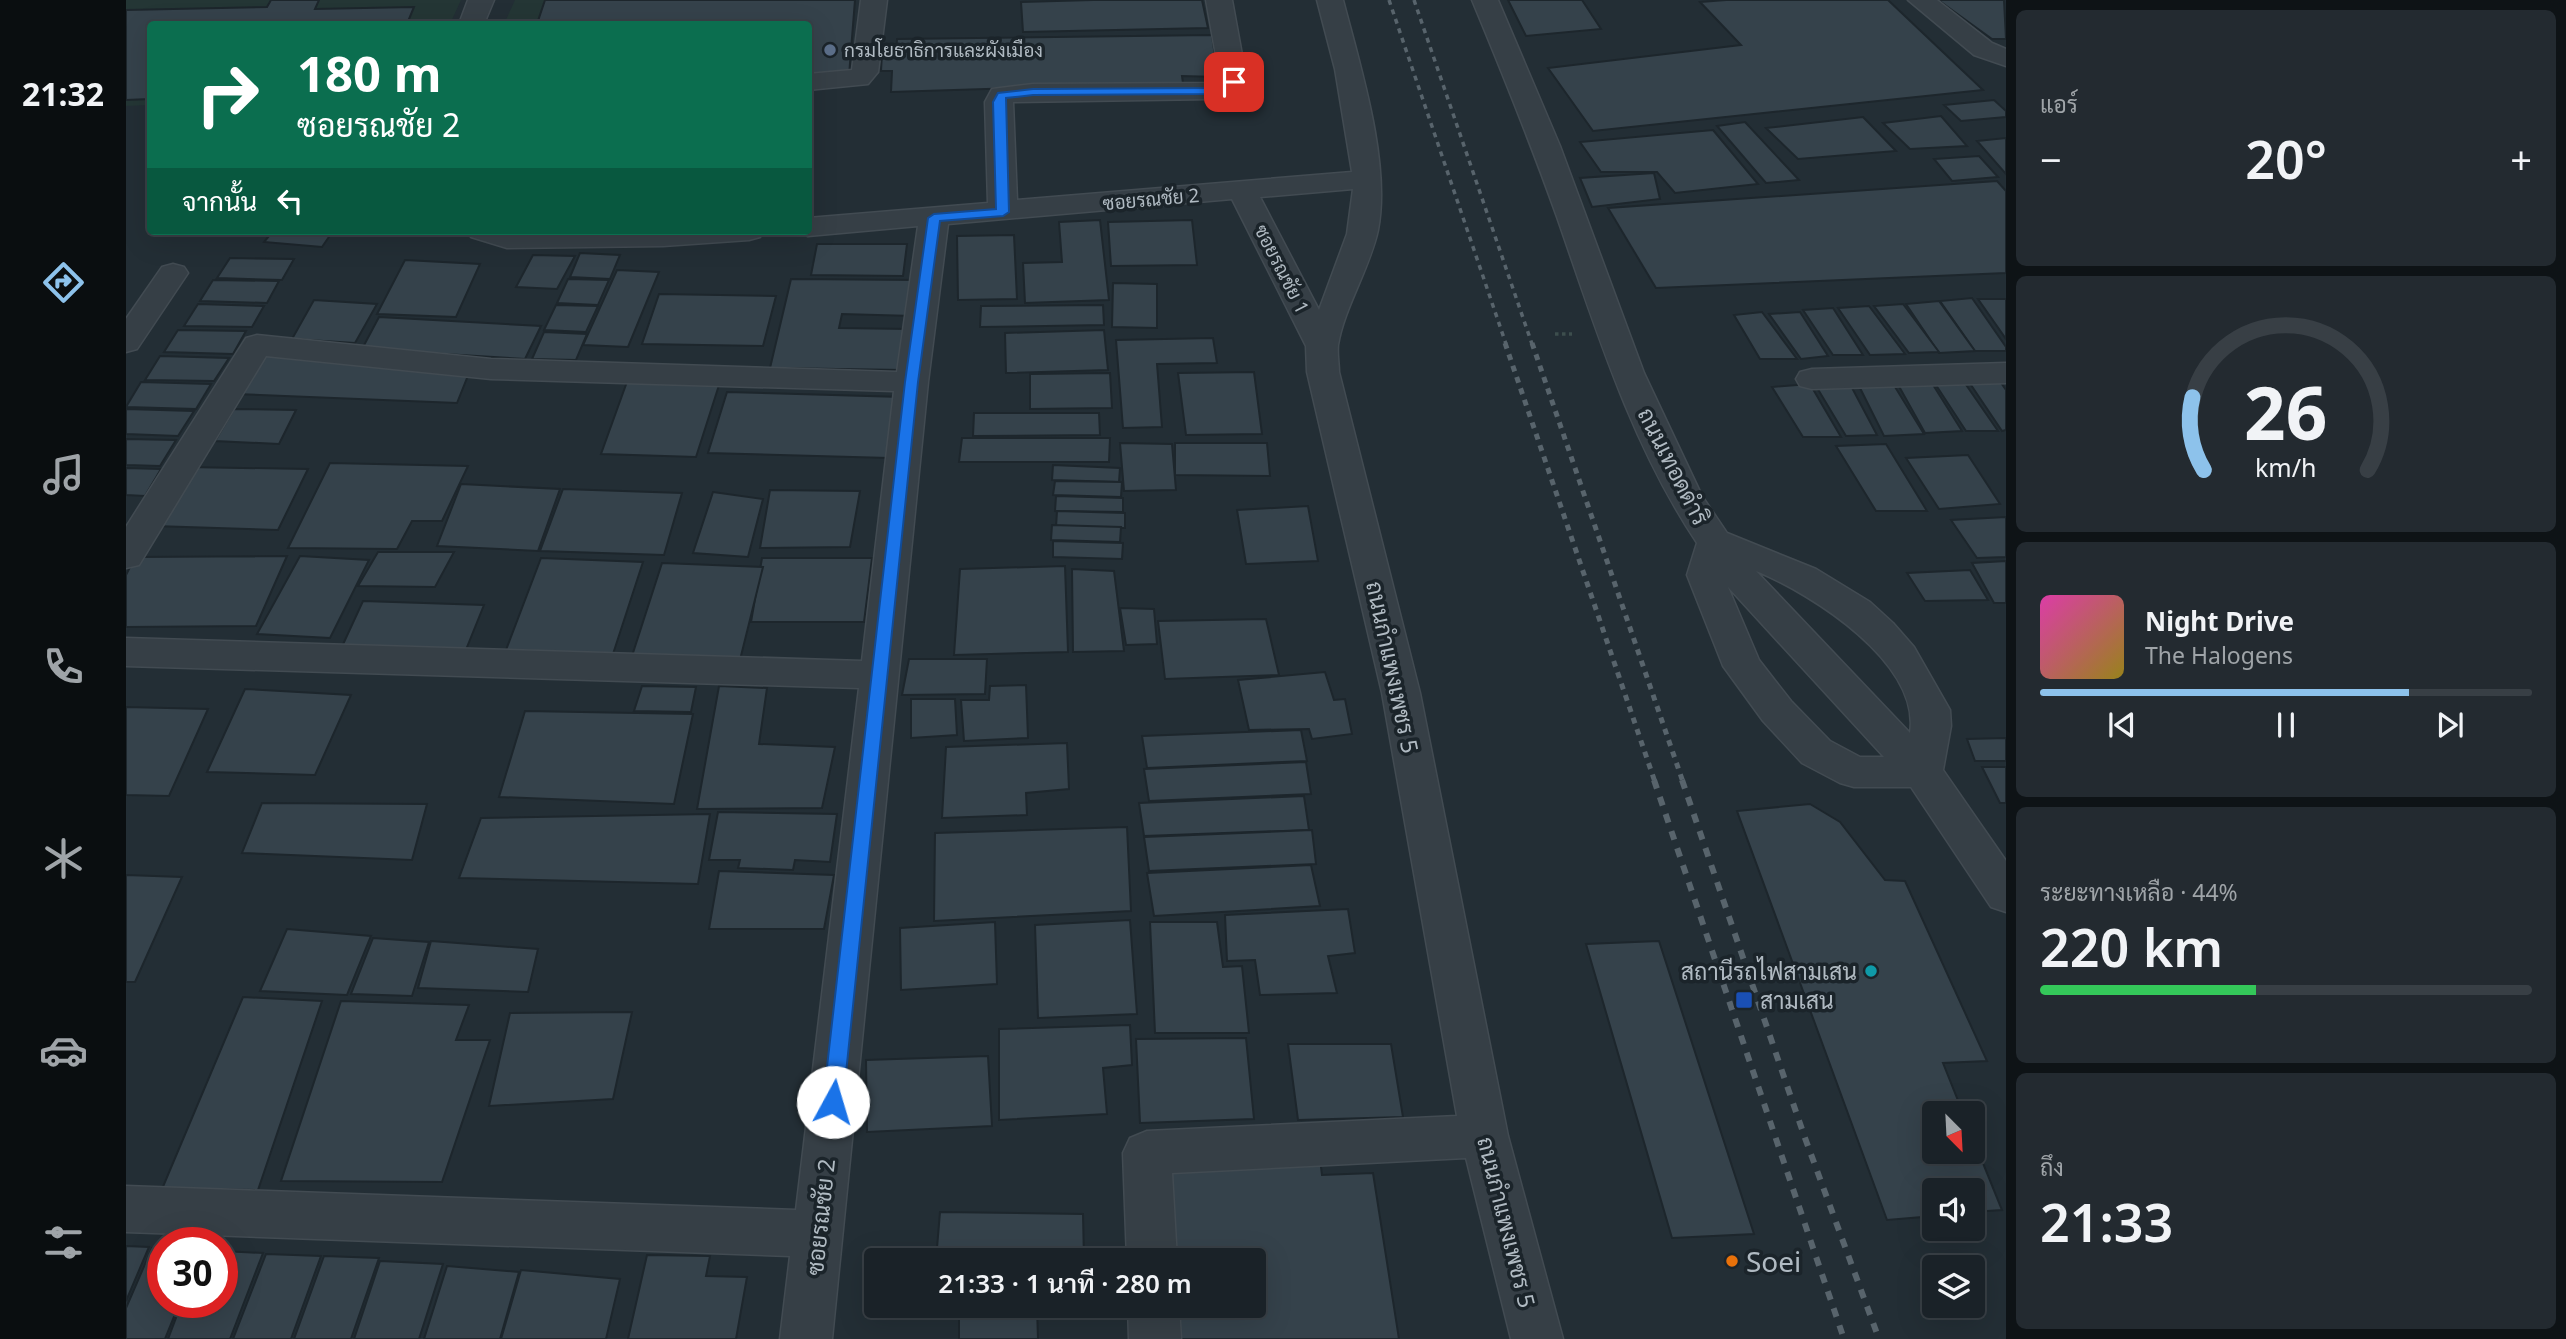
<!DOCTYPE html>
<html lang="th">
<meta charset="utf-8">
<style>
body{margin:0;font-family:"Noto Sans",Sarabun,sans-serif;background:#232a30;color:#f1f3f6;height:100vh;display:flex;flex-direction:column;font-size:26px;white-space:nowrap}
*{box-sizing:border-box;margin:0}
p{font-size:23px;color:#9fa4a8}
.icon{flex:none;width:38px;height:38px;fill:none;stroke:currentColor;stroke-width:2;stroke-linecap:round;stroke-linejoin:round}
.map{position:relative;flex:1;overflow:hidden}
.panel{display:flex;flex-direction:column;gap:10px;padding:10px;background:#0e1316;width:560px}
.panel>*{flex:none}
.hud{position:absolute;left:21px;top:21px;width:665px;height:214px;border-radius:7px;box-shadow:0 7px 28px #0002,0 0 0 2px #383f45;background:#0b6e4f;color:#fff;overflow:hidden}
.needle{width:46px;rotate:156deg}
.tools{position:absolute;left:1796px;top:1101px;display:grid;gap:14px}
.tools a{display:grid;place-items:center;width:63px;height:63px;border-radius:7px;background:#1a2228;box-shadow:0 7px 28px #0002,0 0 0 2px #383f45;font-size:35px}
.speed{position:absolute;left:21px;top:1227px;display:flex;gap:14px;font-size:35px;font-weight:700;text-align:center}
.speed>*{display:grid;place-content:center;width:91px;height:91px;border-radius:50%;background:#1a2228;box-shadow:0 7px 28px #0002,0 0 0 2px #383f45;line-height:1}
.speed .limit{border:10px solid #d22;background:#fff;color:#111}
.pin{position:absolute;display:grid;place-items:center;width:60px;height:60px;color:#fff;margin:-30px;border-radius:14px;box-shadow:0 4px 10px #0006}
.me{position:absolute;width:77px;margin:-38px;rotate:6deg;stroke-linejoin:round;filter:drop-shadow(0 0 5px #0008)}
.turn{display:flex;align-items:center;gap:24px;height:147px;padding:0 35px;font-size:32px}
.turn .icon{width:91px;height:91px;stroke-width:2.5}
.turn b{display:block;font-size:49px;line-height:60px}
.then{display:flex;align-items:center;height:66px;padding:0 35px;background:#0003;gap:14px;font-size:26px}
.big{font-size:52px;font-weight:600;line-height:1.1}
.panel .card{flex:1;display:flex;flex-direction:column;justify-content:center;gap:10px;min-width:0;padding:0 24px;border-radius:10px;background:#232a30}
.panel .dial{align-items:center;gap:0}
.dial svg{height:182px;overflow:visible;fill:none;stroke:#383f45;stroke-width:7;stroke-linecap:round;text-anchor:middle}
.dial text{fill:#f1f3f6;stroke:none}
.song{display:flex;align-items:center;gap:21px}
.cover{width:84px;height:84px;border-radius:10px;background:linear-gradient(135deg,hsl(320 70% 55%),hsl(50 70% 35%))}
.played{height:7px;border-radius:4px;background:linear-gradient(90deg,#8dc2eb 75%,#383f45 75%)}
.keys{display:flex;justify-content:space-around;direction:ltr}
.heat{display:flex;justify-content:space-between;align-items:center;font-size:38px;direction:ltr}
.charge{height:10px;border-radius:5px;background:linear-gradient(90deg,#34c759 44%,#383f45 0)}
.trip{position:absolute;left:738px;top:1248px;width:402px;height:70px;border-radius:7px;background:#1a2228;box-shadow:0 7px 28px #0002,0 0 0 2px #383f45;font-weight:600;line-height:70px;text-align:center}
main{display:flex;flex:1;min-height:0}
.tabs{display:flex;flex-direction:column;width:126px;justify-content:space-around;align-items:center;background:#0a0e10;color:#9fa4a8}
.tabs .icon{width:49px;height:49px}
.tabs .selected{color:#8dc2eb}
.tabs b{font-size:32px;color:#f1f3f6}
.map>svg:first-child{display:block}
.green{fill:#243635}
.building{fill:#35424b;stroke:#1d262c;stroke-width:2}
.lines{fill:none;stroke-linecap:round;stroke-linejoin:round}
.minor-casing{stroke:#424b52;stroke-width:3}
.path{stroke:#3d4e4d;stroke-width:3.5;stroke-dasharray:3.5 3.5;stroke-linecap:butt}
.minor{fill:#363f46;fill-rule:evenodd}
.rail-far2{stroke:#58646c;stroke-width:3.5;stroke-dasharray:5 5;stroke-linecap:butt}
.rail-far1{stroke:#58646c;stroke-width:5;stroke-dasharray:6 6;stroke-linecap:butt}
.rail{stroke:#58646c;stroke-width:6;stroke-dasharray:9 9;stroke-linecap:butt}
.route{fill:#1a73e8;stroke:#114b97;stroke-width:2}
.service-dot{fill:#5c6f8a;stroke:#1b242a;stroke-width:2.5}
.culture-dot{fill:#0f9aa8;stroke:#1b242a;stroke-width:2.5}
.transit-dot{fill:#1a4fb4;stroke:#1b242a;stroke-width:2.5}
.food-dot{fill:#e8710a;stroke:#1b242a;stroke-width:2.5}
.labels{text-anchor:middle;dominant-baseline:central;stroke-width:7;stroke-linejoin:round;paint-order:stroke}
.far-poi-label{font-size:19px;fill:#b0bac2;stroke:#1b242a;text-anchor:start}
.far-street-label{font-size:19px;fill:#b0bac2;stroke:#1b242a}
.street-label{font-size:23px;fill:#b0bac2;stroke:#1b242a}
.poi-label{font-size:23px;fill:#b0bac2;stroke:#1b242a;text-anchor:end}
.near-poi-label{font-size:28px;fill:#b0bac2;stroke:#1b242a;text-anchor:start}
</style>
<main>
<nav class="tabs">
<b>21:32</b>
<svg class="icon selected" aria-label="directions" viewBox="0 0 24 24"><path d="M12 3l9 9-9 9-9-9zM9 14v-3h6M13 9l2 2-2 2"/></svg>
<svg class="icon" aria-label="music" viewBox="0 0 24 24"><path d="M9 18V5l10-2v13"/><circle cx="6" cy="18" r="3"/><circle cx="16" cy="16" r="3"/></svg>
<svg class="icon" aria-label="phone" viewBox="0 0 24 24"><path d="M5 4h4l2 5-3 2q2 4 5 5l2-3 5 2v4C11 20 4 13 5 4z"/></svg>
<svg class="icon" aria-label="climate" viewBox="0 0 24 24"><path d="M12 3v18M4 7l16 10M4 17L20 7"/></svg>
<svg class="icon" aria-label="car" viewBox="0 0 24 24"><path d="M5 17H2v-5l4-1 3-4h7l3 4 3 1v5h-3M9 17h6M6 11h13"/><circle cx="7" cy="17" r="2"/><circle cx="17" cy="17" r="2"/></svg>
<svg class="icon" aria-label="filters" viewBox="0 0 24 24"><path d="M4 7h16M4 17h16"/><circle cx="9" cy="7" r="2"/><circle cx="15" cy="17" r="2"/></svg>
</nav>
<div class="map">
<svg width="1880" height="1339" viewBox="0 0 1880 1339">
<rect width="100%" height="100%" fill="#232e35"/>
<!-- green -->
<g class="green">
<path d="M0 0H335L324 24H24V105L0 106Z"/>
<path d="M389 0H419L411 24H378Z"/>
</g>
<!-- building -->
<g class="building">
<path d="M145 0H193L189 9 288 7 281 24H24V99L0 100V10L141 7Z"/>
<path d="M419 0H729L723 76 682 77V24H411Z"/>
<path d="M967 0H1076L1082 28 897 32 895 2Z"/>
<path d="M1382 0H1456L1475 29 1400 36Z"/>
<path d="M1600 0H1762L1857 90 1467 131 1422 68 1615 45 1574 2Z"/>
<path d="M1812 0H1878L1880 39H1866Z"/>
<path d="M1086 35 1092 77 1056 76 1057 83 765 92 766 71H755L756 53 770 54 771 39Z"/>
<path d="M1868 100 1880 111V117L1835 121 1818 105Z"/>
<path d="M1815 116 1841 146 1784 149 1757 123Z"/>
<path d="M1737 117 1770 151 1672 159 1640 128Z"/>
<path d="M1619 122 1673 180 1640 183 1591 126Z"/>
<path d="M1587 130 1632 184 1549 193 1531 172H1475L1454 142Z"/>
<path d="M1880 138V174L1851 141Z"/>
<path d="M1853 156 1872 177 1826 181 1808 159Z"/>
<path d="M1528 173 1534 199 1466 207 1454 178Z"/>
<path d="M1871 181 1880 191V273L1530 288 1482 208Z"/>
<path d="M974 220 983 300 899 303 897 263 936 262 933 222Z"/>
<path d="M1066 220 1071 265 985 266 982 222Z"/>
<path d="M147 231H207L196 247 138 242Z"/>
<path d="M888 235 891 299 832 300 831 236Z"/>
<path d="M691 244H781L777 276 685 275Z"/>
<path d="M454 253 494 255 484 279 444 277Z"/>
<path d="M407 255 449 256 431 289 390 287Z"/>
<path d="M104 258 168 259 156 280 91 278Z"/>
<path d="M279 260 354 264 330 317 251 314Z"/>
<path d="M491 270 533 272 502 347 457 345Z"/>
<path d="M442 279 483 280 472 305 431 303Z"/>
<path d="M665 279 792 280 787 316 716 314 713 328 783 329 777 370 644 368Z"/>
<path d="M87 280 153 281 141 303 74 301Z"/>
<path d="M987 283 1031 284V328L986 327Z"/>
<path d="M533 294 650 296 637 346 516 344Z"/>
<path d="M1846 298 1880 347V351H1849L1814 301Z"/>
<path d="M1852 299H1880V339Z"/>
<path d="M188 300 251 304 229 343 166 339Z"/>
<path d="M1813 301 1849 351 1813 353 1780 304Z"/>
<path d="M72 304 138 306 126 327 58 326Z"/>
<path d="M1777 304 1813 352 1783 353 1748 306Z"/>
<path d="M430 305 472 306 460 332 418 330Z"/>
<path d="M977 305 978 325 854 327 855 306Z"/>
<path d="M1743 306 1779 354 1744 355 1712 308Z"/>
<path d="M1707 308 1737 355H1707L1677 310Z"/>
<path d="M1636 312 1671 359H1634L1608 315Z"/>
<path d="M1674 312 1702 356 1675 359 1643 314Z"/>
<path d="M253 317 415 326 399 359 236 349Z"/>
<path d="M52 330 120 331 107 354 38 352Z"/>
<path d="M978 330 982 370 880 373 879 333Z"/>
<path d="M418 332 461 334 450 360 406 359Z"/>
<path d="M1087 338 1091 363 1031 364 1036 427 997 428 990 340Z"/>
<path d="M131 354 345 368 331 403 109 394Z"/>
<path d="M34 356 103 358 88 381 19 380Z"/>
<path d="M1128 372 1136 434 1060 435 1052 373Z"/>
<path d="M984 373 986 408 904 409V374Z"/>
<path d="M502 379 594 382 570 457 475 454Z"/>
<path d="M1806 379H1836L1872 431H1840Z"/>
<path d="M1804 380 1836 431 1799 433 1770 381Z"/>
<path d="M1873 380 1880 390V430L1876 431 1843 382Z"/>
<path d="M15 382 85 384 70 409 0 407Z"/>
<path d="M1766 382 1798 434 1758 436 1732 384Z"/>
<path d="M1684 384 1715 437H1677L1646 387Z"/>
<path d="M1724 384 1751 435 1720 436 1690 386Z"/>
<path d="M601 392 776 397 763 458 582 453Z"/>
<path d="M0 409 68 411 52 436 0 434Z"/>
<path d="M108 409 170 410 153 444 89 441Z"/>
<path d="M848 413H973L974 435 847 436Z"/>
<path d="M836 438H984L983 462H833Z"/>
<path d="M0 439 50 440 34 466 0 465Z"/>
<path d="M994 443 1046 444 1050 490 998 491Z"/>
<path d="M1049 443H1141L1144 476 1049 475Z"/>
<path d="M1760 444 1801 511H1750L1710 446Z"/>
<path d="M1842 455 1874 504 1813 509 1780 458Z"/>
<path d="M204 463 342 466 316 521H286L271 549 162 548Z"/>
<path d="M927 465 994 468 993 482 926 480Z"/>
<path d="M60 467 182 469 152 530 28 526Z"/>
<path d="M0 468 35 469 19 496 0 495Z"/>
<path d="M929 481 996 482 995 497 927 495Z"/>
<path d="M335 484 434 489 412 551 311 546Z"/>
<path d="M437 489 556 493 538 555 414 551Z"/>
<path d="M644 490 734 491 724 547 634 548Z"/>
<path d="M587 492 637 499 622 557 567 553Z"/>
<path d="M930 496 997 498V512L929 511Z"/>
<path d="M1182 506 1192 561 1120 564 1111 510Z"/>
<path d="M931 511 999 513V528L930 527Z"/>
<path d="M1880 517V557L1851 558 1825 520Z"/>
<path d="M926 525 995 527 994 542 925 540Z"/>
<path d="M927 541 997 543 996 559 927 557Z"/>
<path d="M252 552H328L309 587 232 586Z"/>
<path d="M161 556 130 626 0 627V575L9 557Z"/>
<path d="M174 556 243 560 204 638 131 634Z"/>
<path d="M415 558 517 562 487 654 380 650Z"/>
<path d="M636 558H746L738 622H625Z"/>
<path d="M1880 561V603H1868L1846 563Z"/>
<path d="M536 563 637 567 614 660 506 656Z"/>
<path d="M939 566 942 652 828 655 834 569Z"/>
<path d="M946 569 988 571 998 651 947 652Z"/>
<path d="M1844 570 1862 600 1799 601 1781 573Z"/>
<path d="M237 601 358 605 337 657 213 653Z"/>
<path d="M994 608 1028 609 1031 644 1000 645Z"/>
<path d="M1140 619 1153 675 1039 679 1032 621Z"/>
<path d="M783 659H861L859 694 776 695Z"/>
<path d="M1199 672 1208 700 1219 699 1226 734 1186 739 1183 729 1123 730 1112 680Z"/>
<path d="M900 685 902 738 838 741 835 700H863L864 686Z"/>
<path d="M516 686 570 687 565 712 508 711Z"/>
<path d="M593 686 641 688 633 744 709 747 696 808 571 809Z"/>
<path d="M119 689 225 695 189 775 81 772Z"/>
<path d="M785 699H829L831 735 785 738Z"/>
<path d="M0 707 82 709 43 796 0 795Z"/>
<path d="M399 711 567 714 548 804 373 797Z"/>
<path d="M1175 730 1181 761 1021 768 1016 736Z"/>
<path d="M1880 738V761H1849L1841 739Z"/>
<path d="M941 743 943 789 900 793 901 815 816 818 820 747Z"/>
<path d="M1180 762 1185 794 1023 801 1018 769Z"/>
<path d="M1856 767H1880V803H1874Z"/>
<path d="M1178 796 1183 830 1018 836 1013 803Z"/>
<path d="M136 803 301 804 286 860 116 853Z"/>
<path d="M1684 804 1714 822 1759 880 1779 881 1861 1061 1817 1063 1837 1113H1808V1152H1846V1136L1876 1210 1846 1212V1190H1808V1216L1761 1220 1611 811Z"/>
<path d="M592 812 711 814 704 862 669 860 667 870 612 868 614 860H583Z"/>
<path d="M584 814 572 884 333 878 355 818Z"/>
<path d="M1001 827 1005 911 808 921 809 833Z"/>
<path d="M1186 830 1190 864 1023 871 1018 837Z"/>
<path d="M1185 865 1194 906 1028 916 1021 873Z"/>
<path d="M593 871 708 875 698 929H583Z"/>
<path d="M0 875 56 877 9 982H0Z"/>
<path d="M1222 909 1229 953 1202 956 1211 993 1134 995 1129 960 1101 961 1099 915Z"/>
<path d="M1004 920 1011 1014 912 1018 909 925Z"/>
<path d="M869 922 871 984 775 990 774 928Z"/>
<path d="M1024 922H1091L1097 967 1116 966 1123 1033H1029Z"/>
<path d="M161 929 245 936 221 995 134 991Z"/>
<path d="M247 938 303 942 286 996 225 994Z"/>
<path d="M305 941 412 949 402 992 292 988Z"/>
<path d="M1533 941 1628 1234 1546 1238 1460 944Z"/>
<path d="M117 997 196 1001 132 1190 36 1189Z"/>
<path d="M215 1001 343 1005 330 1040H364L316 1182 155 1181Z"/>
<path d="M506 1012 487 1099 363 1106 384 1013Z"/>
<path d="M1004 1025 1006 1065 977 1068 981 1114 873 1120V1029Z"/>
<path d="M1120 1038 1128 1119 1014 1123 1010 1039Z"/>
<path d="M1162 1044H1265L1277 1117 1172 1120Z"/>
<path d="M862 1056 866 1126 741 1132 740 1060Z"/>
<path d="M1193 1151 1196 1175 1247 1173 1273 1339H1041L1038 1306H1129V1260H1035L1027 1161Z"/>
<path d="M814 1212 957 1214 958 1260H810Z"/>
<path d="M0 1246 23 1247 0 1301Z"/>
<path d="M26 1248 37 1249V1302H54L39 1339H0V1308Z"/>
<path d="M96 1251 137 1253 104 1339H42L56 1302H96Z"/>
<path d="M140 1254 195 1256 165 1339H107Z"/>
<path d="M521 1255 584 1256 580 1276 621 1277 610 1339H502Z"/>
<path d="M198 1256 253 1258 225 1339H168Z"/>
<path d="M254 1261 317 1264 293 1339H228Z"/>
<path d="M321 1266 393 1272 374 1339H298Z"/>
<path d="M395 1270 494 1279 480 1339H375Z"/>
<path d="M911 1307 912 1339H833V1308Z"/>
</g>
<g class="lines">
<!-- minor casing -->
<g class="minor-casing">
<g id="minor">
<path d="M342 0H368L358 24H333Z"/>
<path d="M735 0H761L752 72 742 84 682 90V74L726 70Z"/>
<path d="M1080 0H1106L1121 82 1117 88 1085 99 887 102 891 200 1226 172 1209 69 1191 0H1217C1234 66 1265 163 1252 230 1244 268 1218 308 1212 345 1211 354 1213 364 1213 372L1294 693 1382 1136 1437 1339H1385L1340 1158 1046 1173 1051 1260H1001L997 1153 1004 1138 1021 1131 1331 1116 1256 693 1181 372 1180 346 1106 199 822 224 802 382 706 1339H654L664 1256 0 1232V1186L670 1210 733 688 0 666V638L736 661 768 391 365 379 140 356 13 565 0 568V527L120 338 131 335 365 359 771 372 792 226 682 236 670 231H682V218L862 203 859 102 866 89 907 84 1082 83 1094 78ZM1227 189 1221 234 1193 310 1134 197Z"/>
<path d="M1346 0H1372L1434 146 1518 373 1576 496 1601 533 1690 569 1744 602 1767 623 1788 647 1824 710 1825 726 1817 770 1880 861V912L1865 907 1785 787H1728L1714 783 1676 763 1637 721 1597 666 1561 575 1571 543C1505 444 1470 329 1431 217 1405 144 1376 72 1346 0ZM1630 571C1686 594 1795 663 1784 733ZM1602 587 1758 757H1734L1704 741 1665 701 1633 660Z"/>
<path d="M1782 0H1811L1866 43 1880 49V66L1848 55Z"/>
<path d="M341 231H638L634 237 623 240 537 246 381 248 345 237Z"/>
<path d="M47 264 58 267 62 273 11 349 0 352V319L36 267Z"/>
<path d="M1880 363V383L1686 389 1674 386 1670 379 1674 372 1686 369Z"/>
<path d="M1002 1306H1053L1055 1339H1003Z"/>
</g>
</g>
<!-- path -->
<path class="path" d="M1429 334H1446"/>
<!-- minor -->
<use href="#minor" class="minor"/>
<!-- rail-far2 -->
<g class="rail-far2">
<path d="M1263 0 1380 344"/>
<path d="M1288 0 1406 344"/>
</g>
<!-- rail-far1 -->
<g class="rail-far1">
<path d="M1379 343 1529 782"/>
<path d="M1406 343 1557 782"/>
</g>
<!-- rail -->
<g class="rail">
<path d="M1528 780 1718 1339"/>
<path d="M1556 780 1679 1138 1753 1339"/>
</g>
</g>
<!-- route -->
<path class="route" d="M1108 79 1114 82 1112 85 1085 94 907 95 880 98 883 212 877 216 814 221 792 382 717 1102 714 1108 707 1111 700 1108 697 1102 779 382 802 218 808 214 870 209 867 102 872 93 907 89 1084 88Z"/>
<!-- markers -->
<circle class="service-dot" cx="704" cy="50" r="7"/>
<circle class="culture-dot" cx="1745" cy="971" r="7"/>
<rect class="transit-dot" x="1609" y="991" width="18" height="18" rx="3.5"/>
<circle class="food-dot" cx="1606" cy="1261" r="7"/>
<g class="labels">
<!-- far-poi labels -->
<g class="far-poi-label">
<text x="718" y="50">กรมโยธาธิการและผังเมือง</text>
</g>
<!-- far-street labels -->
<g class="far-street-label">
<text transform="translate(1025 199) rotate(-5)">ซอยรณชัย 2</text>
<text transform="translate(1156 269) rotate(63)">ซอยรณชัย 1</text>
</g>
<!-- street labels -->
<g class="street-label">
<text transform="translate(1548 466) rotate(63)">ถนนเทอดดำริ</text>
<text transform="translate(1267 667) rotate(78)">ถนนกำแพงเพชร 5</text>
<text transform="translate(694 1217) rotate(-84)">ซอยรณชัย 2</text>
<text transform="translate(1381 1222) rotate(76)">ถนนกำแพงเพชร 5</text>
</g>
<!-- poi labels -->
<g class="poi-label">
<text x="1731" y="971">สถานีรถไฟสามเสน</text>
<text x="1634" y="1000" text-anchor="start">สามเสน</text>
</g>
<!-- near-poi labels -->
<g class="near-poi-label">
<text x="1620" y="1261">Soei</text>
</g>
</g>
</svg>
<div class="tools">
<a><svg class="needle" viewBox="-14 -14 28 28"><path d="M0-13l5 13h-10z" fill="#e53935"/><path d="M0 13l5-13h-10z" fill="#9fa4a8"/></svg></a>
<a><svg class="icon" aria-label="sound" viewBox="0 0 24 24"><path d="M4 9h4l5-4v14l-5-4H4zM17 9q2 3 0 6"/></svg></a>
<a><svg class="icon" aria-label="layers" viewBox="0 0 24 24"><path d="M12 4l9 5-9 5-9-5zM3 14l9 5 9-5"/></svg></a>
</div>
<div class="speed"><div class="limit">30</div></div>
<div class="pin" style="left:1108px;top:82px;background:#d93025"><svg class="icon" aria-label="arrive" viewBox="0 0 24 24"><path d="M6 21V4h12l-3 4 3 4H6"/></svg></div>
<svg class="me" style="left:707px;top:1102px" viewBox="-20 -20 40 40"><circle r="19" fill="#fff"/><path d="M0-13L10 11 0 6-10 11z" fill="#1a73e8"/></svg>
<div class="trip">21:33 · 1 นาที · 280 m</div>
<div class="hud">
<div class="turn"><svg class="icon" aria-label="right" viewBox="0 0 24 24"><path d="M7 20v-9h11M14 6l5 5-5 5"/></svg><div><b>180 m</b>ซอยรณชัย 2</div></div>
<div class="then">จากนั้น<svg class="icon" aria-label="left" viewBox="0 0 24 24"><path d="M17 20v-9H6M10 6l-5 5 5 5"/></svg></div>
</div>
</div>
<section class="panel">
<div class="card"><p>แอร์</p>
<div class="heat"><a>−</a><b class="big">20°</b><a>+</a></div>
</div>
<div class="card dial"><svg viewBox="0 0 100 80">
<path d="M14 69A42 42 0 1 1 86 69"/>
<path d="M14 69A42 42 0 0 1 9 37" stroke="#8dc2eb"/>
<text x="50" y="56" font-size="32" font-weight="700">26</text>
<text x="50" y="72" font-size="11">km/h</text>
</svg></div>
<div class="card">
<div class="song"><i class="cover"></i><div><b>Night Drive</b><p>The Halogens</p></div></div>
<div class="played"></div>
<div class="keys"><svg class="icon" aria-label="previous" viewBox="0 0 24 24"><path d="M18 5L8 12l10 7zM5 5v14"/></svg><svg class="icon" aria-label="pause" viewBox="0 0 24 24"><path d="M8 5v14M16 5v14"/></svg><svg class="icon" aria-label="next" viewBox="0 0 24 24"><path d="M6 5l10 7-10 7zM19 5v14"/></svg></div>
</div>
<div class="card"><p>ระยะทางเหลือ · 44%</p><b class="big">220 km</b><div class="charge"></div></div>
<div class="card"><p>ถึง</p><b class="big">21:33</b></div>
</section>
</main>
